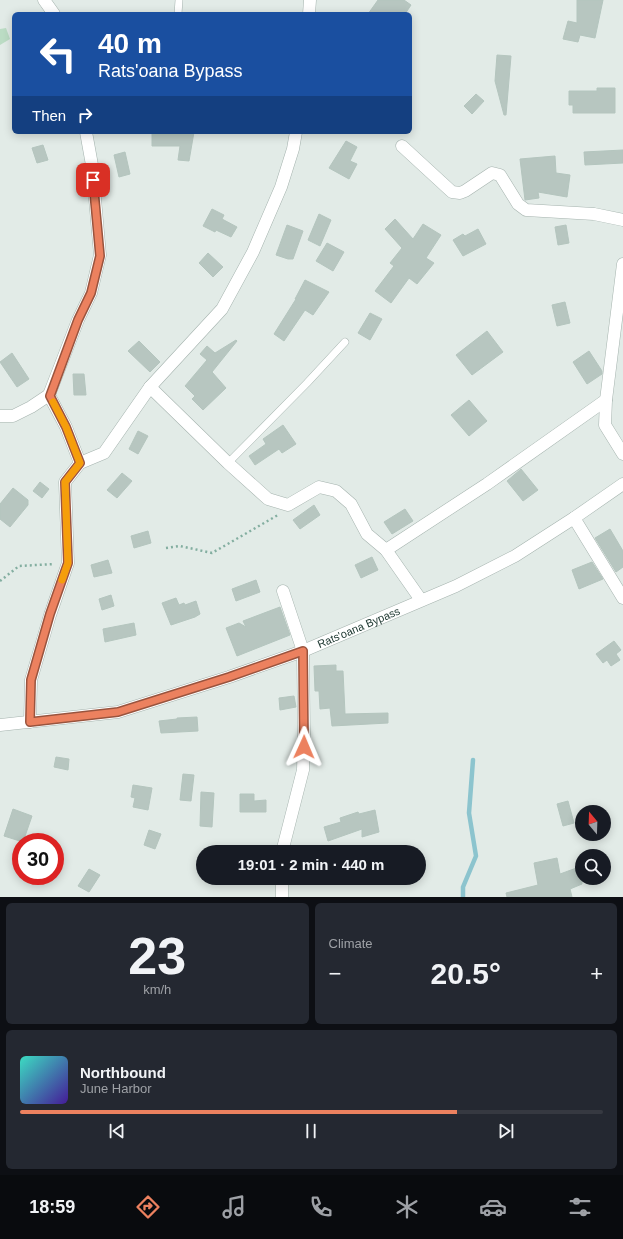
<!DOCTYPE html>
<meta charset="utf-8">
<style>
body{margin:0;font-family:Arial,sans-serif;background:#242831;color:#f1f3f6;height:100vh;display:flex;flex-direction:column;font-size:15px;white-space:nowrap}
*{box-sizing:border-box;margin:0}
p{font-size:13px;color:#9ea1a6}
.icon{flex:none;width:22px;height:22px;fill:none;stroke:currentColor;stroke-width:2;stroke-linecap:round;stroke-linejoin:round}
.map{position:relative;height:897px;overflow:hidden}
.details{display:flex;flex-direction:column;gap:6px;padding:6px;background:#0d0f14;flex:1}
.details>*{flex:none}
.banner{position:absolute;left:12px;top:12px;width:400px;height:122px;border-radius:6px;box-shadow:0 2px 10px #0003;background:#1a4fa0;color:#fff;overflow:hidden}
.needle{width:26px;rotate:341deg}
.buttons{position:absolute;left:575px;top:805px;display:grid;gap:8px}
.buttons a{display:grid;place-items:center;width:36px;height:36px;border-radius:50%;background:#171b24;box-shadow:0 2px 10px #0003;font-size:20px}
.speed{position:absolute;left:12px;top:833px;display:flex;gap:8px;font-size:20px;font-weight:700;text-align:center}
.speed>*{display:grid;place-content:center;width:52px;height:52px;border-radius:50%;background:#171b24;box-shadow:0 2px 10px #0003;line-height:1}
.speed .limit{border:6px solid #d22;background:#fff;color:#111}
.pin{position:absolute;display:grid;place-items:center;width:34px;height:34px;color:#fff;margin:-17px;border-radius:8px;box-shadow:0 2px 6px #0006}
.me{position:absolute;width:44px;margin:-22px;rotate:1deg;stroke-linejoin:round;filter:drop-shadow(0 0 3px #0008)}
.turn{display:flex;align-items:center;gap:14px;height:84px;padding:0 20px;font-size:18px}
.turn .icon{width:52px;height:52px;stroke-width:2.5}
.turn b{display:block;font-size:28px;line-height:34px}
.then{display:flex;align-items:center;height:38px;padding:0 20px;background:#0003;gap:8px;font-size:15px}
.big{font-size:30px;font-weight:700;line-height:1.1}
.details .widget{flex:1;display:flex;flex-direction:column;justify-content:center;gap:6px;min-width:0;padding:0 14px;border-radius:6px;background:#242831}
.details .dial{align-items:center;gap:0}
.dial b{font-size:52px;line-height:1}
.song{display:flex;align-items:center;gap:12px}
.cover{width:48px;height:48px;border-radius:6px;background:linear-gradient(135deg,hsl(170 70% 55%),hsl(260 70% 35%))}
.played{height:4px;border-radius:2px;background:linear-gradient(90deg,#ec815f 75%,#363941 75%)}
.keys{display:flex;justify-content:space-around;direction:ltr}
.heat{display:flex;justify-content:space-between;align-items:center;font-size:22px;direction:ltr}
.details .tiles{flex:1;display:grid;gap:6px;grid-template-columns:1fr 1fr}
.widget:last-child{grid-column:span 2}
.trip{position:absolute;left:196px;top:845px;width:230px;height:40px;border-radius:20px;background:#171b24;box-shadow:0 2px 10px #0003;font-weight:700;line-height:40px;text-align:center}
.tabs{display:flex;height:64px;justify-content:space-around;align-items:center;background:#090b0e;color:#9ea1a6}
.tabs .icon{width:28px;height:28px}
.tabs .on{color:#ec815f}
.tabs b{font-size:18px;color:#f1f3f6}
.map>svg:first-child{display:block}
.green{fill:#bbdcc4}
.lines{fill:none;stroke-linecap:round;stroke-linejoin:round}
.stream{stroke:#8cc4ce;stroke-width:4.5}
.building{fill:#b7c6c0;stroke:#b4c5be}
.service-casing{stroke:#a5b3ae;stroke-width:8}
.minor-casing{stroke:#a5b3ae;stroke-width:13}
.tertiary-casing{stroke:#a5b3ae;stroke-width:13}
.path{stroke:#83aea0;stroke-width:2.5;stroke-dasharray:2 3;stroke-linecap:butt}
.service{stroke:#fff;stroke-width:7}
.minor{stroke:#fff;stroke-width:12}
.tertiary{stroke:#fff;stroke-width:12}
.route-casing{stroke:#99543e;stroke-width:10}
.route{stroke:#ec815f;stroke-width:7}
.slow{stroke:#f59e0b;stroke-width:7}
.labels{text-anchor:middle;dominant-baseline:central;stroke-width:3;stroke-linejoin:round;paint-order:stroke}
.street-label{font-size:11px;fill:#223c35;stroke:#f2f8f5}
</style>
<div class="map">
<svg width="623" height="897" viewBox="0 0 623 897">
<rect width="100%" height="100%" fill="#e2ebe7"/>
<!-- green -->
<path class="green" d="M6 28 10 39 0 45V29Z"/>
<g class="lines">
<!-- stream -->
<path class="stream" d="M463 897V887L476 856 469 813 473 760"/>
</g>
<!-- building -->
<g class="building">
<path d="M378 0H404L411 5 405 14H368Z"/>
<path d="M577 0H603L595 38 580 35 578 42 563 39 568 21 577 23Z"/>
<path d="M497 55 511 56 506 115H504L495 81Z"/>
<path d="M597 88H615V113H573V105H569V91H597Z"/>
<path d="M476 94 484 101 472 114 464 106Z"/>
<path d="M182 132H194L189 161 178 160 180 146H152V134H182Z"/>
<path d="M346 141 357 147 350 161 357 164 349 179 329 168Z"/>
<path d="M43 145 48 160 37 163 32 148Z"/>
<path d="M623 150V163L585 165 584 152Z"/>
<path d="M125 152 130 174 119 177 114 155Z"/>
<path d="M555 156 556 173 570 175 567 197 538 192 539 198 525 200 520 159Z"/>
<path d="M212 209 224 215 222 219 237 227 231 237 216 230 215 232 203 226Z"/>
<path d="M319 214 331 220 320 246 308 240Z"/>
<path d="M395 219 413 239 423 224 441 235 426 258 434 263 417 284 409 278 391 303 375 291 394 266 390 263 402 248 385 229Z"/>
<path d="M287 225 303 231 293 259H288L276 255Z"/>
<path d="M566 225 569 243 558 245 555 227Z"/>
<path d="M478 229 486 244 463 256 453 240 463 234 465 236Z"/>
<path d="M327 243 344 252 333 271 316 261Z"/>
<path d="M208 253 223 267 213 277 199 263Z"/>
<path d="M305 280 329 292 313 315 305 310 284 341 274 334 296 299H295Z"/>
<path d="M565 302 570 323 557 326 552 305Z"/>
<path d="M370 313 382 319 370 340 358 333Z"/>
<path d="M487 331 503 352 472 375 456 355Z"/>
<path d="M236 340 237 341 212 372 226 388 203 410 192 399 195 396 185 386 207 360 200 354 207 346 215 353Z"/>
<path d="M139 341 160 362 150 372 128 351Z"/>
<path d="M589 351 602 371V374L587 384 573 362Z"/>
<path d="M12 353 29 379 17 387 0 362Z"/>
<path d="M73 374H84L86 395H74Z"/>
<path d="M469 400 487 421 469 436 451 415Z"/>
<path d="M283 425 296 444 282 453 279 449 255 465 249 456 266 444 263 439Z"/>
<path d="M138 431 148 436 138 454 129 449Z"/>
<path d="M521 469 538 490 523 501 507 481Z"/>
<path d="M122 473 132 481 117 498 107 490Z"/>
<path d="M40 482 49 489 42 498 33 491Z"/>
<path d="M13 488 28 500V505L10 527 0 519V504Z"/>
<path d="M314 505 320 515 300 529 293 520Z"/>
<path d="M405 509 413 521 392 534 384 522Z"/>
<path d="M610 529 623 551V567L616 572 595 538Z"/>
<path d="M148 531 151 543 134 548 131 536Z"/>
<path d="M372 557 378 570 361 578 355 565Z"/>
<path d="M108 560 112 573 94 577 91 565Z"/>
<path d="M592 562 603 579 579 589 572 570Z"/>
<path d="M256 580 260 592 236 601 232 589Z"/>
<path d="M111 595 114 606 102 610 99 599Z"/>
<path d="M176 598 179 605 184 603 185 605 196 601 200 614 195 617 171 625 162 603Z"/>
<path d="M280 607 290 635 237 656 226 628 239 623 246 627 243 621Z"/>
<path d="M134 623 136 635 105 642 103 629Z"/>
<path d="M614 641 621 650 616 654 620 660 611 666 607 660 603 663 596 654Z"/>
<path d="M336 665V671H343L345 714 388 713V723L332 726 330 708 320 709 319 691H315L314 666Z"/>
<path d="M294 696 296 707 280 710 279 698Z"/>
<path d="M197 717 198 731 161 733 159 721 177 719V718Z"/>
<path d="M56 757 69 759 68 770 54 767Z"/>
<path d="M183 774 194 775 191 801 180 800Z"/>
<path d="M133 785 152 788 148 810 133 807 135 798 131 797Z"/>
<path d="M201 792 214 793 212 827 200 826Z"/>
<path d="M240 794H254V801L266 800V812H240Z"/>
<path d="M568 801 574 823 563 826 557 804Z"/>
<path d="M13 809 32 816 23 842 4 836Z"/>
<path d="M375 810 379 832 362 837V829L328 841 324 827 341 822 340 818 358 812 359 814Z"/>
<path d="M149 830 161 834 155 849 144 845Z"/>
<path d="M557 858 560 874 582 866V884L570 889 572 897H507L506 893 538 885 534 863Z"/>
<path d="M89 869 100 875 89 892 78 886Z"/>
</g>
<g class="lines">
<!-- service casing -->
<g class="service-casing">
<g id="service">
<path d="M178 14 179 0"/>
<path d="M228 463 307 383 345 342"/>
</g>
</g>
<!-- minor casing -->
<g class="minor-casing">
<g id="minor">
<path d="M44 0 54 14"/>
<path d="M309 14 310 0"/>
<path d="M402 146 452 192 460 193 465 191 492 173 500 175 518 204 526 210 594 214 623 220"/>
<path d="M623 264 606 400 605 425 623 454"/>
<path d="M150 387 228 463 268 499 288 505 319 487 336 491 351 504 367 534 386 550 421 600"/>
<path d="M0 416H13L31 407 49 395"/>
<path d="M80 463 104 453 150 387 222 309 253 252 281 187 293 149 296 132"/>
<path d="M574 518 623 598"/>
<path d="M386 550 487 484 606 400"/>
<path d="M30 722 31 680 50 615 68 563 65 482 80 463 66 427 49 395 78 320 91 293 100 255 92 165 86 132"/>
<path d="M282 852 303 770 304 735 303 651 283 591"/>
<path d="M282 897V878"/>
</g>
</g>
<!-- tertiary casing -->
<g class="tertiary-casing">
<g id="tertiary">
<path id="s1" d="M0 725 118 712 229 677 303 651 456 586 515 556 574 518 623 484"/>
</g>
</g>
<!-- path -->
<g class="path">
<path d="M166 548 180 546 212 553 278 515"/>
<path d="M0 581 19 566 54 564"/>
</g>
<!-- service -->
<use href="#service" class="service"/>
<!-- minor -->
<use href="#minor" class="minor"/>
<!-- tertiary -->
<use href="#tertiary" class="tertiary"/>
</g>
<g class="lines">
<!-- route casing -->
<g class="route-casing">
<path id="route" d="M93 180 100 256 91 293 78 320 50 396 66 427 80 463 65 482 68 563 50 614 31 680 30 722 118 712 229 677 303 651 304 747"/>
</g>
<!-- route -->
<use href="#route" class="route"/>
<!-- slow -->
<path class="slow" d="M53 402 66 427 80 463 65 482 68 563 62 580"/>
</g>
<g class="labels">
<!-- street labels -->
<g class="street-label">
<text stroke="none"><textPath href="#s1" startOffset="374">Rats'oana Bypass</textPath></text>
</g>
</g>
</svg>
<div class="buttons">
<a><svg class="needle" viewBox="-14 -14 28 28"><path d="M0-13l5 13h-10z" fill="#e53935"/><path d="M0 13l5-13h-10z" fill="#9ea1a6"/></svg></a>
<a><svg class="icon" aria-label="search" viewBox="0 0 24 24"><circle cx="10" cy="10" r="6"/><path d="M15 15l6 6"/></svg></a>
</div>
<div class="speed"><div class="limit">30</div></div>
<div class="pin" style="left:93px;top:180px;background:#d93025"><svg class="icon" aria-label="arrive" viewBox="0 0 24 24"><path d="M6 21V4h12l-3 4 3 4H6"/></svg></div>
<svg class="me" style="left:304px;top:747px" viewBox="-20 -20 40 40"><path d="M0-17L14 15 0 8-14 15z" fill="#ec815f" stroke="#fff" stroke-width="4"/></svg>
<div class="trip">19:01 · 2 min · 440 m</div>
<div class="banner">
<div class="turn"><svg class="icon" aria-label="left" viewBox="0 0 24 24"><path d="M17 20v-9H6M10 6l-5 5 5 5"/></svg><div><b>40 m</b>Rats'oana Bypass</div></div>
<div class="then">Then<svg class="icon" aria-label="right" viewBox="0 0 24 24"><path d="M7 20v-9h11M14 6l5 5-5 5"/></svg></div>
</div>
</div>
<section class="details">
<div class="tiles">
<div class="widget dial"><b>23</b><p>km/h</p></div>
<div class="widget"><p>Climate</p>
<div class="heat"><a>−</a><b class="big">20.5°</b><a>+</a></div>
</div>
<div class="widget">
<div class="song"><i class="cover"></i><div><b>Northbound</b><p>June Harbor</p></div></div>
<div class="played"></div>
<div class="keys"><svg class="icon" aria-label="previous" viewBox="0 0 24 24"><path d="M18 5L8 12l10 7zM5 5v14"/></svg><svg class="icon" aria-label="pause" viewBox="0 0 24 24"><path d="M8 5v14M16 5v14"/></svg><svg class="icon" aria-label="next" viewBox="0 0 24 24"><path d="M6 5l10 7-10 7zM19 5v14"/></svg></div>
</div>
</div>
</section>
<nav class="tabs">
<b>18:59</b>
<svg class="icon on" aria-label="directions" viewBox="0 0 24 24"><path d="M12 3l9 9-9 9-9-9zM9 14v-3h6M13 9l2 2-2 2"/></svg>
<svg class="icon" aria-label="music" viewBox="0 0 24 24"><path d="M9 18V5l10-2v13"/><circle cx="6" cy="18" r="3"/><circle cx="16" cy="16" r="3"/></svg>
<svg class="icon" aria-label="phone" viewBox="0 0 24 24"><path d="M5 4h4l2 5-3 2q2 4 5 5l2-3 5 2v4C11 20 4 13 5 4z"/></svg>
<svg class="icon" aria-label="climate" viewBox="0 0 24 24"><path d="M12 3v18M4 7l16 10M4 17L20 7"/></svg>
<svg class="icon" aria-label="car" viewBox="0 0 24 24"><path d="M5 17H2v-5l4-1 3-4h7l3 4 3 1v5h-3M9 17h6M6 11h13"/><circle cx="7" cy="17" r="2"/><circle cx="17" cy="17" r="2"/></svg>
<svg class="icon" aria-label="filters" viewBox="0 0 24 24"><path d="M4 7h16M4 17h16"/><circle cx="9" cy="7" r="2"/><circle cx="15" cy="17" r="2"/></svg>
</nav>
